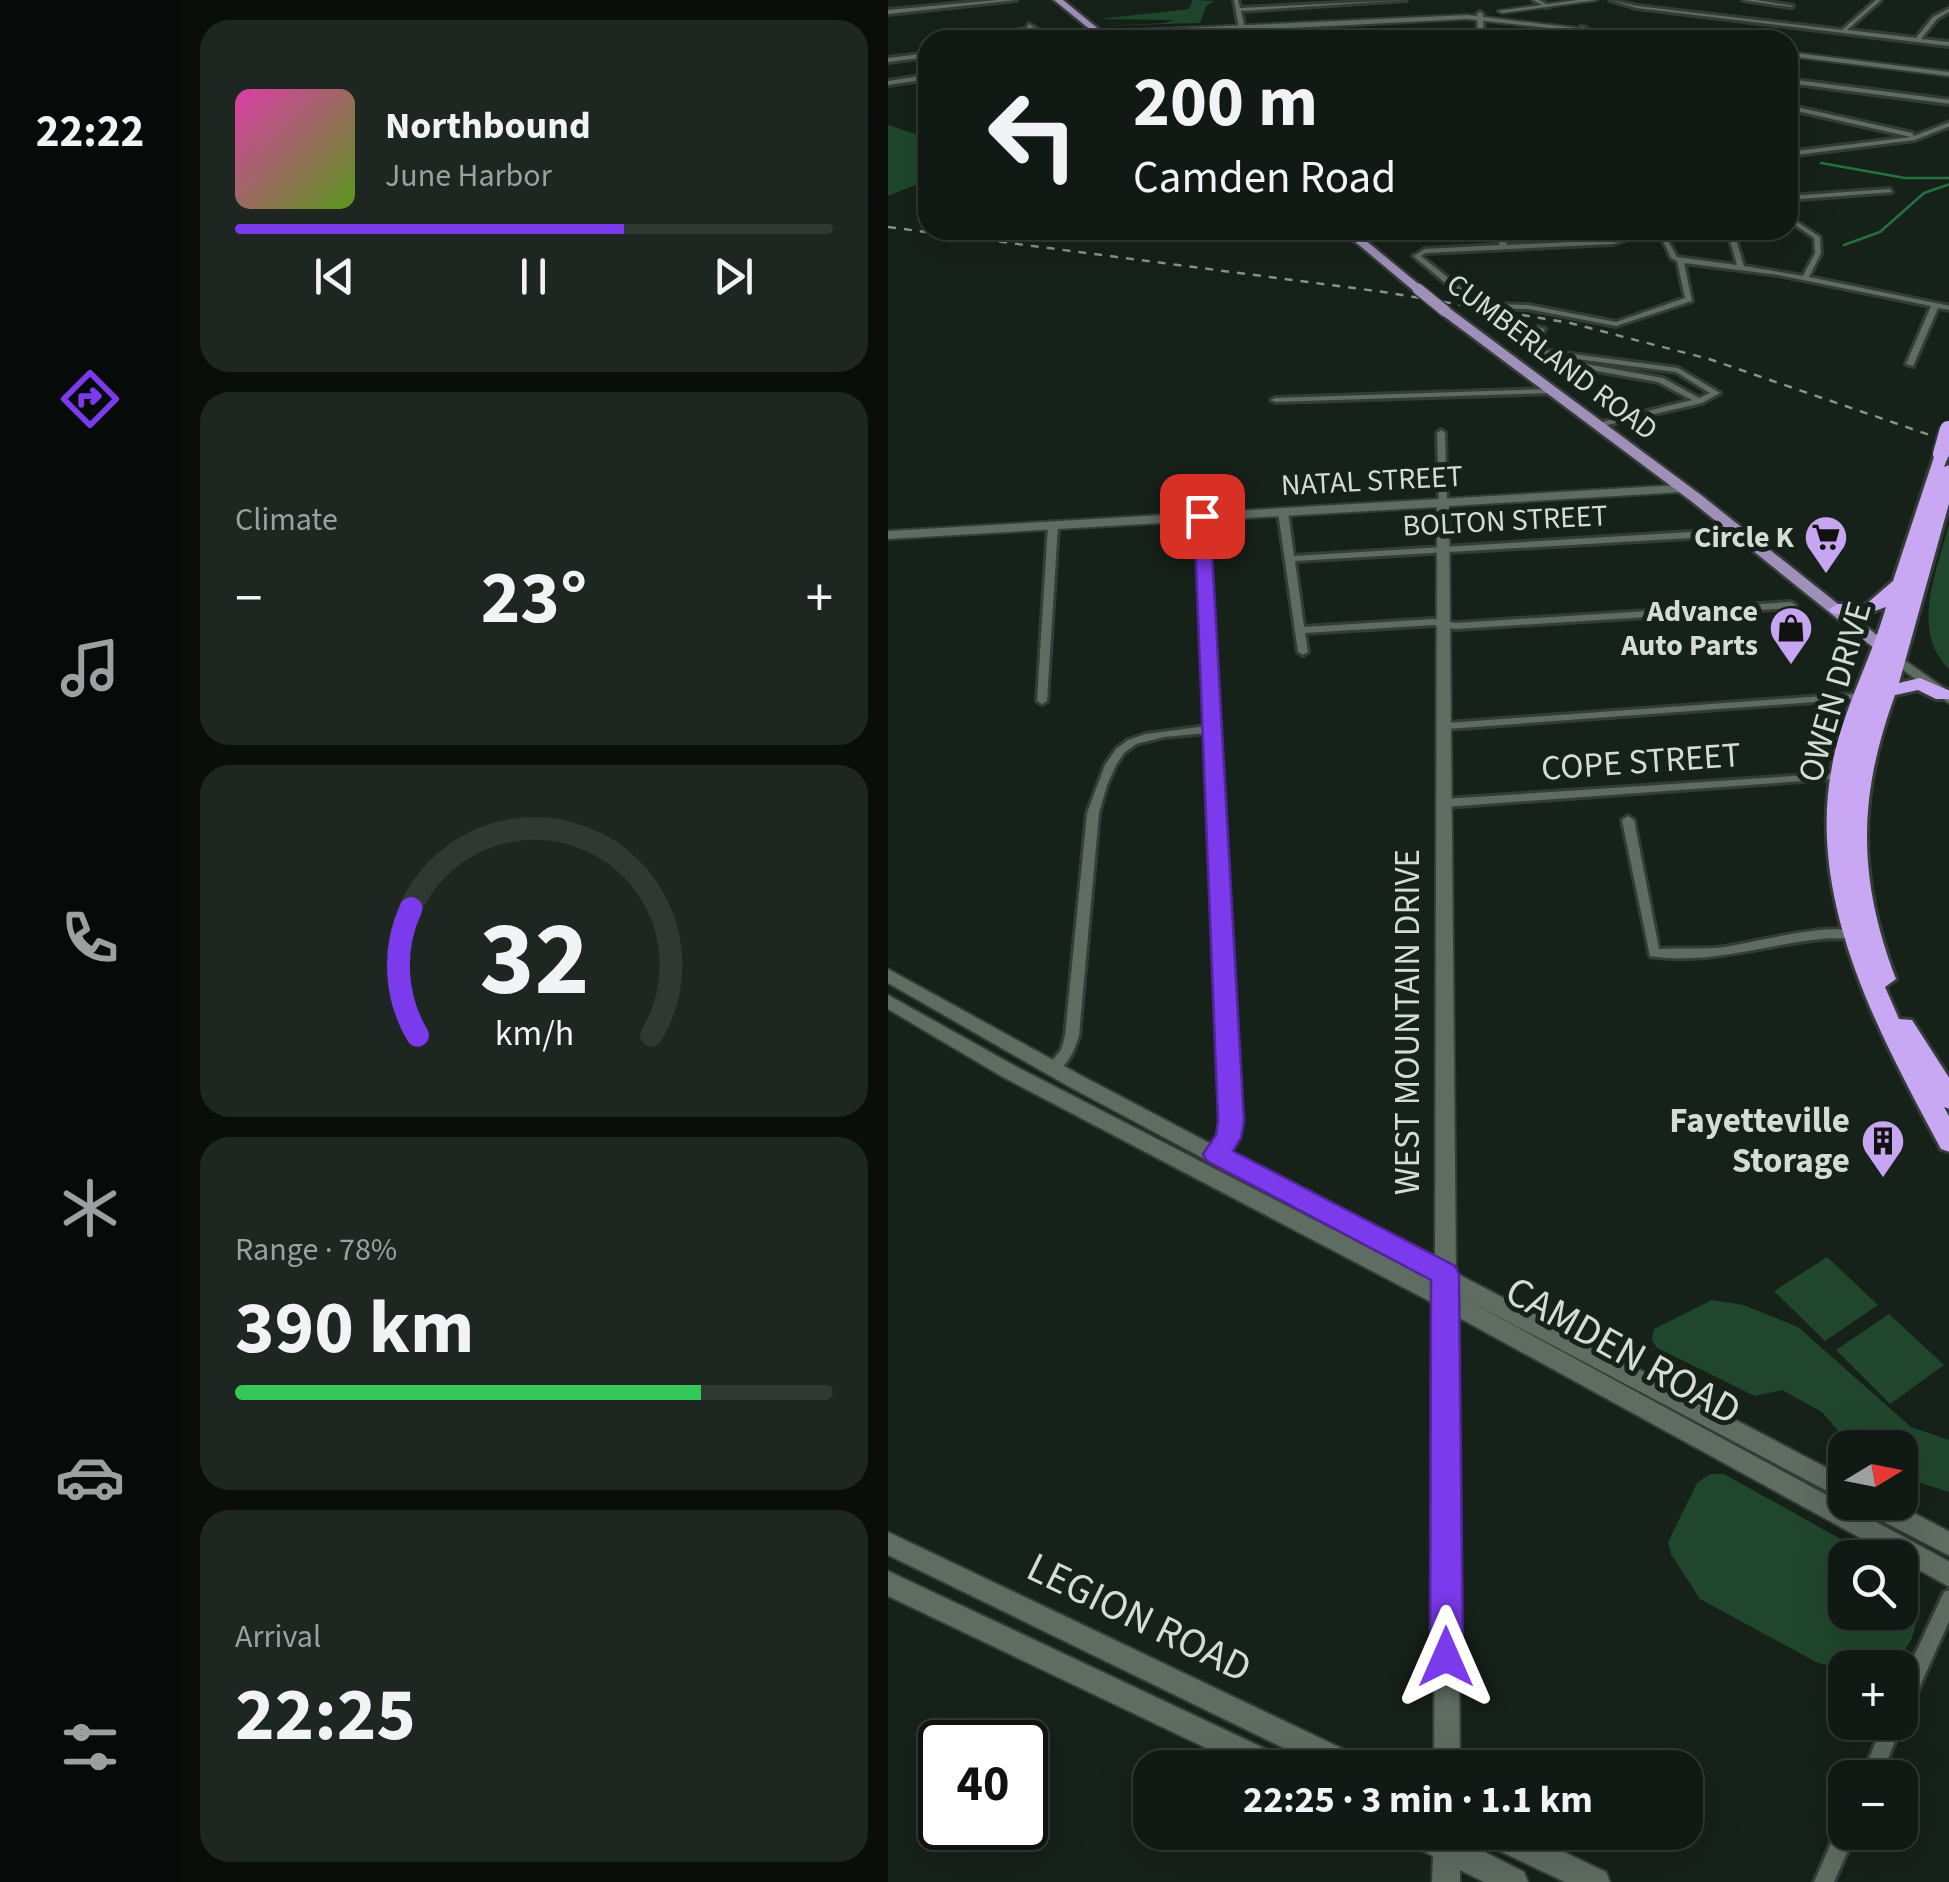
<!DOCTYPE html>
<meta charset="utf-8">
<style>
body{margin:0;font-family:"Source Sans 3",sans-serif;background:#1e2621;color:#f1f3f6;height:100vh;display:flex;flex-direction:column;font-size:38px;white-space:nowrap}
*{box-sizing:border-box;margin:0}
p{font-size:32px;color:#9ca0a0}
.icon{flex:none;width:55px;height:55px;fill:none;stroke:currentColor;stroke-width:2;stroke-linecap:round;stroke-linejoin:round}
.map{position:relative;flex:1;overflow:hidden}
.drawer{display:flex;flex-direction:column;gap:20px;padding:20px;background:#090e0a;width:708px}
.drawer>*{flex:none}
.guide{position:absolute;left:30px;top:30px;width:880px;height:210px;border-radius:30px;box-shadow:0 10px 40px #0002,0 0 0 2px #303833;background:#101913;color:#f1f3f6;overflow:hidden}
.needle{width:65px;rotate:80deg}
.tools{position:absolute;left:940px;top:1430px;display:grid;gap:20px}
.tools a{display:grid;place-items:center;width:90px;height:90px;border-radius:20px;background:#101913;box-shadow:0 10px 40px #0002,0 0 0 2px #303833;font-size:50px}
.speed{position:absolute;left:30px;top:1720px;display:flex;gap:20px;font-size:50px;font-weight:700;text-align:center}
.speed>*{display:grid;place-content:center;width:130px;height:130px;border-radius:50%;background:#101913;box-shadow:0 10px 40px #0002,0 0 0 2px #303833;line-height:1}
.speed .limit{border:5px solid #111;border-radius:15px;background:#fff;color:#111}
.pin{position:absolute;display:grid;place-items:center;width:85px;height:85px;color:#fff;margin:-42px;border-radius:20px;box-shadow:0 5px 15px #0006}
.me{position:absolute;width:110px;margin:-55px;rotate:0deg;stroke-linejoin:round;filter:drop-shadow(0 0 8px #0008)}
.turn{display:flex;align-items:center;gap:35px;height:210px;padding:0 50px;font-size:45px}
.turn .icon{width:130px;height:130px;stroke-width:2.5}
.turn b{display:block;font-size:70px;line-height:85px}
.big{font-size:75px;font-weight:700;line-height:1.1}
.drawer .card{flex:1;display:flex;flex-direction:column;justify-content:center;gap:15px;min-width:0;padding:0 35px;border-radius:30px;background:#1e2621}
.drawer .dial{align-items:center;gap:0}
.dial svg{height:260px;overflow:visible;fill:none;stroke:#303833;stroke-width:7;stroke-linecap:round;text-anchor:middle}
.dial text{fill:#f1f3f6;stroke:none}
.song{display:flex;align-items:center;gap:30px}
.cover{width:120px;height:120px;border-radius:15px;background:linear-gradient(135deg,hsl(320 70% 55%),hsl(90 70% 35%))}
.played{height:10px;border-radius:5px;background:linear-gradient(90deg,#7c3aed 65%,#303833 65%)}
.keys{display:flex;justify-content:space-around;direction:ltr}
.heat{display:flex;justify-content:space-between;align-items:center;font-size:55px;direction:ltr}
.charge{height:15px;border-radius:8px;background:linear-gradient(90deg,#34c759 78%,#303833 0)}
.trip{position:absolute;left:245px;top:1750px;width:570px;height:100px;border-radius:30px;background:#101913;box-shadow:0 10px 40px #0002,0 0 0 2px #303833;font-weight:700;line-height:100px;text-align:center}
main{display:flex;flex:1;min-height:0}
.tab-bar{display:flex;flex-direction:column;width:180px;justify-content:space-around;align-items:center;background:#060a08;color:#9ca0a0}
.tab-bar .icon{width:70px;height:70px}
.tab-bar .on{color:#7c3aed}
.tab-bar b{font-size:45px;color:#f1f3f6}
.map>svg:first-child{display:block}
.green{fill:#20472d}
.lines{fill:none;stroke-linecap:round;stroke-linejoin:round}
.stream{stroke:#257041;stroke-width:2.5}
.street-casing{stroke:#353c37;stroke-width:6}
.secondary-casing{stroke:#353c37;stroke-width:4}
.primary-casing{stroke:#353c37;stroke-width:5}
.highway-casing{stroke:#353c37;stroke-width:6}
.street{fill:#5f6c62;fill-rule:evenodd}
.secondary{fill:#5f6c62;fill-rule:evenodd}
.primary{fill:#9e90b9;fill-rule:evenodd}
.highway{fill:#c8a8f3;fill-rule:evenodd}
.rail{stroke:#88918a;stroke-width:2.5;stroke-dasharray:8 8;stroke-linecap:butt}
.primary-bridge-casing{stroke:#353c37;stroke-width:14;stroke-linecap:butt}
.highway-bridge-casing{stroke:#353c37;stroke-width:20;stroke-linecap:butt}
.primary-bridge{stroke:#9e90b9;stroke-width:11}
.highway-bridge{stroke:#c8a8f3;stroke-width:16}
.route{fill:#7c3aed;stroke:#51269a;stroke-width:2.5}
.labels{text-anchor:middle;dominant-baseline:central;stroke-width:10;stroke-linejoin:round;paint-order:stroke}
.far-street-label{font-size:30px;fill:#d5dcd6;stroke:#162119}
.far-poi-label{font-size:30px;font-weight:bold;fill:#d5dcd6;stroke:#162119;text-anchor:end}
.street-label{font-size:35px;fill:#d5dcd6;stroke:#162119}
.poi-label{font-size:35px;font-weight:bold;fill:#d5dcd6;stroke:#162119;text-anchor:end}
.near-street-label{font-size:42px;fill:#d5dcd6;stroke:#162119}
</style>
<main>
<nav class="tab-bar">
<b>22:22</b>
<svg class="icon on" aria-label="directions" viewBox="0 0 24 24"><path d="M12 3l9 9-9 9-9-9zM9 14v-3h6M13 9l2 2-2 2"/></svg>
<svg class="icon" aria-label="music" viewBox="0 0 24 24"><path d="M9 18V5l10-2v13"/><circle cx="6" cy="18" r="3"/><circle cx="16" cy="16" r="3"/></svg>
<svg class="icon" aria-label="phone" viewBox="0 0 24 24"><path d="M5 4h4l2 5-3 2q2 4 5 5l2-3 5 2v4C11 20 4 13 5 4z"/></svg>
<svg class="icon" aria-label="climate" viewBox="0 0 24 24"><path d="M12 3v18M4 7l16 10M4 17L20 7"/></svg>
<svg class="icon" aria-label="car" viewBox="0 0 24 24"><path d="M5 17H2v-5l4-1 3-4h7l3 4 3 1v5h-3M9 17h6M6 11h13"/><circle cx="7" cy="17" r="2"/><circle cx="17" cy="17" r="2"/></svg>
<svg class="icon" aria-label="filters" viewBox="0 0 24 24"><path d="M4 7h16M4 17h16"/><circle cx="9" cy="7" r="2"/><circle cx="15" cy="17" r="2"/></svg>
</nav>
<section class="drawer">
<div class="card">
<div class="song"><i class="cover"></i><div><b>Northbound</b><p>June Harbor</p></div></div>
<div class="played"></div>
<div class="keys"><svg class="icon" aria-label="previous" viewBox="0 0 24 24"><path d="M18 5L8 12l10 7zM5 5v14"/></svg><svg class="icon" aria-label="pause" viewBox="0 0 24 24"><path d="M8 5v14M16 5v14"/></svg><svg class="icon" aria-label="next" viewBox="0 0 24 24"><path d="M6 5l10 7-10 7zM19 5v14"/></svg></div>
</div>
<div class="card"><p>Climate</p>
<div class="heat"><a>−</a><b class="big">23°</b><a>+</a></div>
</div>
<div class="card dial"><svg viewBox="0 0 100 80">
<path d="M14 69A42 42 0 1 1 86 69"/>
<path d="M14 69A42 42 0 0 1 12 30" stroke="#7c3aed"/>
<text x="50" y="56" font-size="32" font-weight="700">32</text>
<text x="50" y="72" font-size="11">km/h</text>
</svg></div>
<div class="card"><p>Range · 78%</p><b class="big">390 km</b><div class="charge"></div></div>
<div class="card"><p>Arrival</p><b class="big">22:25</b></div>
</section>
<div class="map">
<svg width="1062" height="1882" viewBox="0 0 1062 1882">
<rect width="100%" height="100%" fill="#162119"/>
<!-- green -->
<g class="green">
<path d="M305 0 327 1 318 6 312 23 211 26 277 23 285 20 211 19 301 9Z"/>
<path d="M0 125 40 138 37 159 40 180 0 196Z"/>
<path d="M1061 524V669C1022 630 1049 571 1061 524Z"/>
<path d="M939 1257 990 1305 937 1341 886 1291Z"/>
<path d="M824 1300 855 1305 910 1327 1023 1427 1061 1440V1492L1013 1477 1012 1448 964 1447 934 1412 894 1390 867 1396 769 1348 764 1340 766 1329Z"/>
<path d="M1001 1314 1056 1365 1002 1404 948 1350Z"/>
<path d="M822 1474H836L985 1557 958 1558V1612H1012L1013 1576C1034 1596 1034 1642 1007 1658 989 1669 950 1667 930 1663L812 1599 783 1554 780 1542 809 1483Z"/>
</g>
<g class="lines">
<!-- stream -->
<g class="stream">
<path d="M933 163 1017 178H1062"/>
<path d="M956 245 992 232 1036 193 1062 184"/>
</g>
<!-- street casing -->
<g class="street-casing">
<g id="street">
<path d="M110 0H128L0 14V10Z"/>
<path d="M346 0H350L352 8 518 0 353 11 357 29 354 31 351 29Z"/>
<path d="M645 0H651L662 6 658 7Z"/>
<path d="M722 0 749 6 954 30 988 0H993L959 30 1028 38 1045 17 1062 8V11L1049 19 1033 39 1062 42V46L749 8Z"/>
<path d="M855 0H868L905 6 903 7Z"/>
<path d="M592 12 595 14 596 40H521L590 37 589 14Z"/>
<path d="M141 24 160 37 210 30 213 32 164 40H150L155 38 143 30 127 33 135 40H129L120 32 138 29Z"/>
<path d="M693 27 698 28 681 40H675Z"/>
<path d="M40 53V57L0 62V58Z"/>
<path d="M40 75V79L0 85V81Z"/>
<path d="M900 79 1062 100V104L900 83Z"/>
<path d="M900 105 1024 133 1026 136 1062 122V126L1027 140 900 156V152L1023 137 900 109Z"/>
<path d="M1002 189 1004 192 900 200V196Z"/>
<path d="M909 222 932 237 933 253 921 277 1062 306V310L1050 308 1025 366 1018 364 1043 306 890 275 796 263 804 301 728 326 640 309 605 308 584 305 525 256 537 249 612 245 606 230H612L619 245 725 240 731 238 729 230H735L737 240 725 244 538 253 533 256 589 301 605 304 640 305 728 322 797 298 789 261 783 258 771 232 810 230 777 235 789 257 849 265 839 230H845L856 266 915 276 927 253 926 238 907 225V223Z"/>
<path d="M299 230H309L306 232Z"/>
<path d="M650 327 657 329 648 345 654 350 790 368 832 393 814 403 706 428V424L804 400 770 382 653 361 640 345ZM658 355 788 372 822 393 811 398 775 378 659 357Z"/>
<path d="M662 389H665V393L387 402 383 400 387 398Z"/>
<path d="M553 430 557 433 559 502 555 505 551 502 549 433Z"/>
<path d="M395 509 400 512 406 556 836 530 841 533 836 536 407 561 416 627 545 619 568 623 903 602 908 605 903 608 568 629 545 625 417 633 420 652 415 655 410 652 390 512Z"/>
<path d="M314 513 319 516 350 1121C347 1136 342 1160 323 1158L321 1154 333 1137 336 1121 319 733 276 737 248 744 236 753 228 765 219 785 211 813 191 1036C186 1051 178 1073 160 1072L158 1068 173 1050 177 1036 199 813 217 765 228 749 240 740 258 734 319 726 309 516Z"/>
<path d="M165 522 170 525 159 701 154 704 149 701 160 525Z"/>
<path d="M977 693 981 694V698L559 729 554 726 559 723Z"/>
<path d="M952 773 958 776 956 778 557 807 551 803 557 799Z"/>
<path d="M740 816 746 820 771 949C790 948 809 949 828 948 859 945 948 919 970 934 960 941 946 937 933 939 876 945 819 965 762 956L734 820Z"/>
<path d="M1062 1590V1619L1019 1715 1013 1717 1015 1722 992 1778H973L996 1722H1012V1686L1056 1592Z"/>
<path d="M958 1822V1832H968L946 1882H926L951 1825Z"/>
</g>
</g>
<!-- secondary casing -->
<g class="secondary-casing">
<g id="secondary">
<path d="M689 0H709L614 13 610 11Z"/>
<path d="M579 15 793 40H769L579 19 326 32H206Z"/>
<path d="M900 52 1062 72V76L900 56Z"/>
<path d="M791 485 797 489 795 492 561 506 568 1273 958 1478V1501L568 1294 1062 1562V1587L568 1316 572 1768H546L547 1304 113 1076 0 1009V995L127 1066 547 1282 180 1086 0 983V969L194 1076 547 1262 549 507 0 539V531Z"/>
<path d="M1009 655 1062 692V704L1004 662V656Z"/>
<path d="M969 1502H1005L1062 1532V1556L973 1510Z"/>
<path d="M0 1532 476 1759 480 1768H437L0 1555Z"/>
<path d="M0 1571 399 1759 403 1768H360L0 1596Z"/>
<path d="M513 1832H573V1840L636 1872 640 1882H596L572 1870V1882H544L545 1856 517 1842Z"/>
<path d="M589 1832H634L718 1872 722 1882H677L593 1842Z"/>
</g>
</g>
<!-- primary casing -->
<g class="primary-casing">
<g id="primary">
<path d="M166 0H175L224 40H215Z"/>
<path d="M453 230H465L534 287V291H526Z"/>
<path d="M553 308H561L813 495 1014 655V661H1002L803 501 553 314Z"/>
</g>
</g>
<!-- highway casing -->
<g class="highway-casing">
<path id="highway" d="M1048 451 1061 454 1056 467 1062 465V500L1011 683 1032 678 1062 691V699H1048L1030 690 1007 695C970 796 969 877 1008 979L997 987 1011 1019 1024 1020 1062 1079V1109L1056 1107 1062 1118V1152L1053 1149C991 1033 918 902 944 766 954 711 983 660 998 607L969 617 944 613 941 609 950 604 977 605 1005 581Z"/>
</g>
<!-- street -->
<use href="#street" class="street"/>
<!-- secondary -->
<use href="#secondary" class="secondary"/>
<!-- primary -->
<use href="#primary" class="primary"/>
<!-- highway -->
<use href="#highway" class="highway"/>
<!-- rail -->
<path class="rail" d="M0 227 496 292 682 323 821 359 1062 442"/>
<!-- primary-bridge casing -->
<g class="primary-bridge-casing">
<path id="primary-bridge" d="M530 289 557 311"/>
</g>
<!-- highway-bridge casing -->
<g class="highway-bridge-casing">
<path id="highway-bridge" d="M1053 454 1060 429"/>
</g>
<!-- primary-bridge -->
<use href="#primary-bridge" class="primary-bridge"/>
<!-- highway-bridge -->
<use href="#highway-bridge" class="highway-bridge"/>
</g>
<!-- route -->
<path class="route" d="M314 512 322 516 356 1121 353 1138 345 1151 567 1266 571 1274 575 1657 570 1668 558 1673 546 1668 542 1657 543 1280 319 1161 315 1154 328 1135 330 1121 306 516Z"/>
<!-- icons -->
<defs>
<g id="supermarket-pin" transform="scale(2.25)"><path d="M0 17L-7.5 6A9.5 9.5 0 1 1 7.5 6Z" fill="#c6a6f0" stroke="#162119"/><path d="M-6-5.5h2.5l.6 2H6L4.5 2H-2.5L-4.4-4H-6ZM-1.5 3.2a1.3 1.3 0 1 0 .1 0ZM3 3.2a1.3 1.3 0 1 0 .1 0Z" fill="#111"/></g>
<g id="shop-pin" transform="scale(2.25)"><path d="M0 17L-7.5 6A9.5 9.5 0 1 1 7.5 6Z" fill="#c6a6f0" stroke="#162119"/><path d="M-5-2.5h2.3a2.7 3.5 0 0 1 5.4 0H5L5.5 6h-11ZM-1.5-2.5h3a1.5 2.3 0 0 0-3 0Z" fill="#111"/></g>
<g id="building-pin" transform="scale(2.25)"><path d="M0 17L-7.5 6A9.5 9.5 0 1 1 7.5 6Z" fill="#c6a6f0" stroke="#162119"/><path d="M-4-6H4V6H1V3H-1V6H-4ZM-2.5-4.3h1.7v1.8h-1.7ZM.8-4.3h1.7v1.8H.8ZM-2.5-1h1.7V.8h-1.7ZM.8-1h1.7V.8H.8Z" fill="#111"/></g>
</defs>
<g fill-rule="evenodd">
<use href="#supermarket-pin" x="938" y="537"/>
<use href="#shop-pin" x="903" y="628"/>
<use href="#building-pin" x="995" y="1141"/>
</g>
<g class="labels">
<!-- far-street labels -->
<g class="far-street-label">
<text transform="translate(664 357) rotate(37)">CUMBERLAND ROAD</text>
<text transform="translate(484 481) rotate(-3)">NATAL STREET</text>
<text transform="translate(617 521) rotate(-3)">BOLTON STREET</text>
</g>
<!-- far-poi labels -->
<g class="far-poi-label">
<text x="906" y="537">Circle K</text>
<text x="870" y="611">Advance<tspan x="870" dy="34">Auto Parts</tspan></text>
</g>
<!-- street labels -->
<g class="street-label">
<text transform="translate(947 692) rotate(-74)">OWEN DRIVE</text>
<text transform="translate(753 762) rotate(-4)">COPE STREET</text>
<text transform="translate(520 1022) rotate(-90)">WEST MOUNTAIN DRIVE</text>
</g>
<!-- poi labels -->
<g class="poi-label">
<text x="962" y="1121">Fayetteville<tspan x="962" dy="40">Storage</tspan></text>
</g>
<!-- near-street labels -->
<g class="near-street-label">
<text transform="translate(735 1351) rotate(29)">CAMDEN ROAD</text>
<text transform="translate(251 1618) rotate(26)">LEGION ROAD</text>
</g>
</g>
</svg>
<div class="tools">
<a><svg class="needle" viewBox="-14 -14 28 28"><path d="M0-13l5 13h-10z" fill="#e53935"/><path d="M0 13l5-13h-10z" fill="#9ca0a0"/></svg></a>
<a><svg class="icon" aria-label="search" viewBox="0 0 24 24"><circle cx="10" cy="10" r="6"/><path d="M15 15l6 6"/></svg></a>
<a>+</a>
<a>−</a>
</div>
<div class="speed"><div class="limit">40</div></div>
<div class="pin" style="left:314px;top:516px;background:#d93025"><svg class="icon" aria-label="arrive" viewBox="0 0 24 24"><path d="M6 21V4h12l-3 4 3 4H6"/></svg></div>
<svg class="me" style="left:558px;top:1657px" viewBox="-20 -20 40 40"><path d="M0-17L14 15 0 8-14 15z" fill="#7c3aed" stroke="#fff" stroke-width="4"/></svg>
<div class="trip">22:25 · 3 min · 1.1 km</div>
<div class="guide">
<div class="turn"><svg class="icon" aria-label="left" viewBox="0 0 24 24"><path d="M17 20v-9H6M10 6l-5 5 5 5"/></svg><div><b>200 m</b>Camden Road</div></div>
</div>
</div>
</main>
